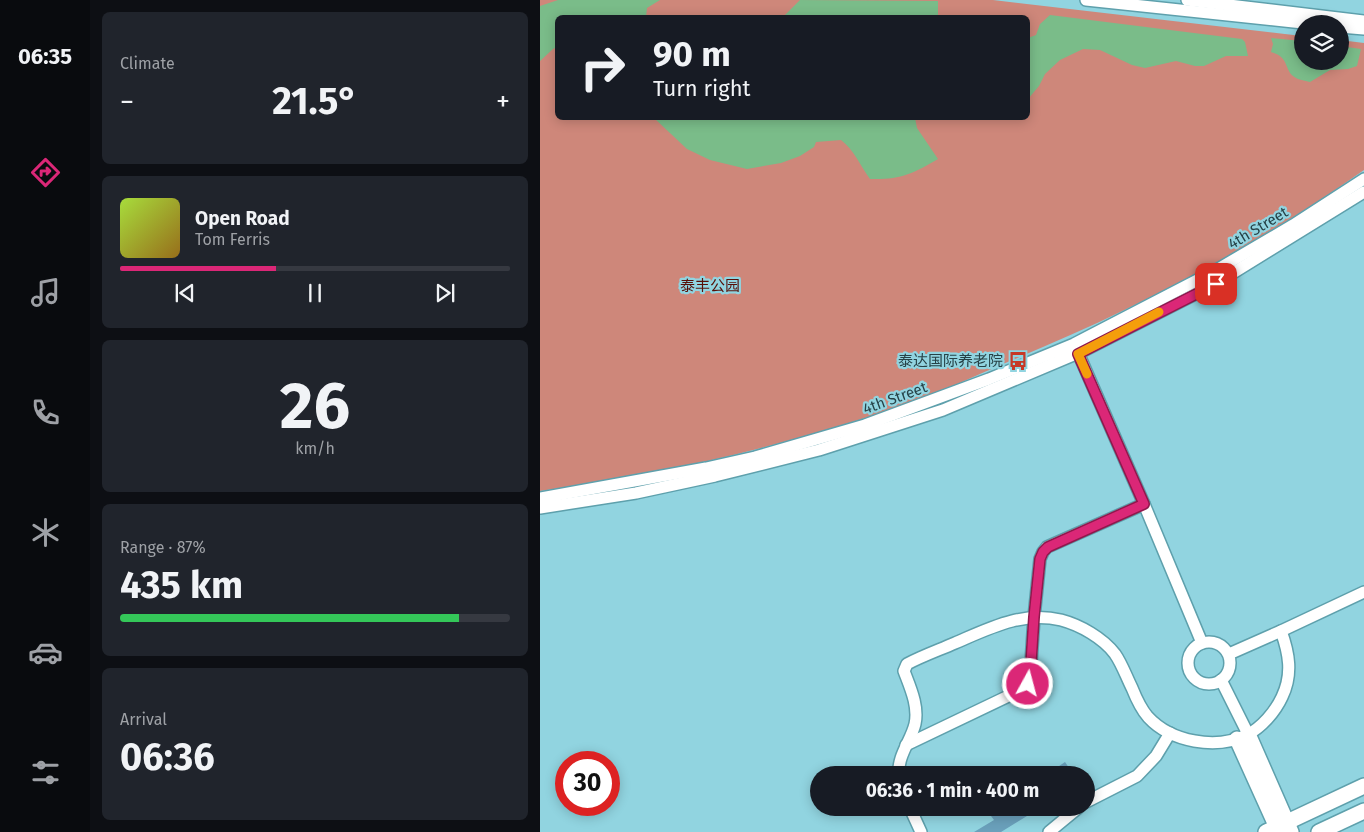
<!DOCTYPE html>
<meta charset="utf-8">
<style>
body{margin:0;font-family:"Fira Sans","Noto Sans SC",sans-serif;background:#20242c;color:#f1f3f6;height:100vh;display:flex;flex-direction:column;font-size:19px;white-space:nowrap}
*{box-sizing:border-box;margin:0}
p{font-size:16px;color:#9ea1a6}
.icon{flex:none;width:28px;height:28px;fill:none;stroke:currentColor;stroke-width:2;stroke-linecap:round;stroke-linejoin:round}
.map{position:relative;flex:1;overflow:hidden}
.drawer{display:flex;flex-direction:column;gap:12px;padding:12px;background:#0d0f14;width:450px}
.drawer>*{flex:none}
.banner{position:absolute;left:15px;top:15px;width:475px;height:105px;border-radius:8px;box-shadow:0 2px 12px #0003;background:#171b24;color:#f1f3f6;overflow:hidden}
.buttons{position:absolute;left:754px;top:15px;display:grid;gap:10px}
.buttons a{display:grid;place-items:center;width:55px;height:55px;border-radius:50%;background:#171b24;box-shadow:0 2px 12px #0003;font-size:25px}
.speed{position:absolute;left:15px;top:751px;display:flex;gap:10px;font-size:25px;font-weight:700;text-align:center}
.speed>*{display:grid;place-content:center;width:65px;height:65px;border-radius:50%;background:#171b24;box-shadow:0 2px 12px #0003;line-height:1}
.speed .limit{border:8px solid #d22;background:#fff;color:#111}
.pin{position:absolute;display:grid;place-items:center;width:42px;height:42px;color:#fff;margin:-21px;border-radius:10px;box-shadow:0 2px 8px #0006}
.me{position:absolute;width:55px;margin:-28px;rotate:7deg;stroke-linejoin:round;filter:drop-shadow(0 0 4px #0008)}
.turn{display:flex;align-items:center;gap:18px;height:105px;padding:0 15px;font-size:22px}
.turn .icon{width:65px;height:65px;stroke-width:2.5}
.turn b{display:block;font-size:35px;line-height:42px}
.big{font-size:38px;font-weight:700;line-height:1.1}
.drawer .card{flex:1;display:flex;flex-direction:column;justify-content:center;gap:8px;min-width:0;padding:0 18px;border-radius:8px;background:#20242c}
.drawer .dial{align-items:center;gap:0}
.dial b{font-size:65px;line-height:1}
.song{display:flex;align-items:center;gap:15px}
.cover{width:60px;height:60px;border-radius:8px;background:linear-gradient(135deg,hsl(80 70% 55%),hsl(40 70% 35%))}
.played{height:5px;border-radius:2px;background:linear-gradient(90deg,#db2777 40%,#363941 40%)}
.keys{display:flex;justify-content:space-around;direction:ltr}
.heat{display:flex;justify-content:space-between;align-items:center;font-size:28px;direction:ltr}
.charge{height:8px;border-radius:4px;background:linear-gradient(90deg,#34c759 87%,#363941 0)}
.trip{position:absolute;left:270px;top:766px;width:285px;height:50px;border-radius:25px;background:#171b24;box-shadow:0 2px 12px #0003;font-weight:700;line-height:50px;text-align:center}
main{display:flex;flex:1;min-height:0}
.tabs{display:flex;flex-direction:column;width:90px;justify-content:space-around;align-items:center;background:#090b0e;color:#9ea1a6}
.tabs .icon{width:35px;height:35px}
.tabs .current{color:#db2777}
.tabs b{font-size:22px;color:#f1f3f6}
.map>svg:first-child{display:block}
.green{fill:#ce877a;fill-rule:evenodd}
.water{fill:#7abc89}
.building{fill:#6aa0bb}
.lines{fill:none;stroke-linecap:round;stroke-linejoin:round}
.minor-casing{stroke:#5ea0ac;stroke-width:14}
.major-casing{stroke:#5ea0ac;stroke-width:18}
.minor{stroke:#fff;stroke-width:11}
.major{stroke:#fff;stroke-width:15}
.route-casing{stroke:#8e194d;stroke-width:12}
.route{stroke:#db2777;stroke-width:9}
.slow{stroke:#f59e0b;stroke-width:9}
.labels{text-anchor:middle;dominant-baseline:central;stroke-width:4.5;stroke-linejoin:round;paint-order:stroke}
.street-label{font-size:15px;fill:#264247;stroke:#91d4e0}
.park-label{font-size:15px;fill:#560f07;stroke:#91d4e0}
.poi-label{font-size:15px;fill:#264247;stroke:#91d4e0;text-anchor:end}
</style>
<main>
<nav class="tabs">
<b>06:35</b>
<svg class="icon current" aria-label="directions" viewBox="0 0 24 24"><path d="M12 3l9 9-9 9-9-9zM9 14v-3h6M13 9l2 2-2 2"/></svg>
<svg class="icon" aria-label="music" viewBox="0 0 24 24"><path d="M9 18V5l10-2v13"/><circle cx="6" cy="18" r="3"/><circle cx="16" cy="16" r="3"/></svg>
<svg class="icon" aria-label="phone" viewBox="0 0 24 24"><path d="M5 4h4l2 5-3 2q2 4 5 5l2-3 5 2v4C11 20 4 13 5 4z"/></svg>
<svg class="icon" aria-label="climate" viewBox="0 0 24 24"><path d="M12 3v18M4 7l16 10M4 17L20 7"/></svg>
<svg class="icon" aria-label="car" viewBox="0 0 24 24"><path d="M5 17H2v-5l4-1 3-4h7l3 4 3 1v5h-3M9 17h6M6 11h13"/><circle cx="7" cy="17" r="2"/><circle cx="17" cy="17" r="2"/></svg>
<svg class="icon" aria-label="filters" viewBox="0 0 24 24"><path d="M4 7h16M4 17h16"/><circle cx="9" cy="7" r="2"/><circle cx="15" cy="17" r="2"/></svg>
</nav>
<section class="drawer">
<div class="card"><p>Climate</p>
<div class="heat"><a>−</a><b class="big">21.5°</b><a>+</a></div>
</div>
<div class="card">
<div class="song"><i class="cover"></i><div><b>Open Road</b><p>Tom Ferris</p></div></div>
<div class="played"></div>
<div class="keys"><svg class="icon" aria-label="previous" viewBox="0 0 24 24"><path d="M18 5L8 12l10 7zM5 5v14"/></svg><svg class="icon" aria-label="pause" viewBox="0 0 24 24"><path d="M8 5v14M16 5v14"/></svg><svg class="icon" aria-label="next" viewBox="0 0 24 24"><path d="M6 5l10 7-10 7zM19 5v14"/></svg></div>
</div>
<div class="card dial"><b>26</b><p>km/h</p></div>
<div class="card"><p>Range · 87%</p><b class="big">435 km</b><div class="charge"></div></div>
<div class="card"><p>Arrival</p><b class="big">06:36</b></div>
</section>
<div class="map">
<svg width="824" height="832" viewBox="0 0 824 832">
<rect width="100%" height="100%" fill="#91d4e0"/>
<!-- green -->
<path class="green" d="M0 0H453L762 36V61H800V40L824 43V170C714 248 594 310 470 361 435 376 401 392 366 404 248 446 124 474 0 491ZM18 18H488V118H18Z"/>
<!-- water -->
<g class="water">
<path d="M18 0H120L107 8 106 17 18 18 17 47 13 49 0 61V6Z"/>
<path d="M260 0 398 1V17H243Z"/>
<path d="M510 15 702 39 705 42 708 56H686L664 66H655L636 61 605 68 592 65 560 50 543 49 520 60 505 74 499 86 488 99V38L496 35 500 24Z"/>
<path d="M731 38 762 41V61H800V46L821 49 817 66 808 69 790 70 770 82C766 81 761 80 758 79 742 72 752 58 731 52L733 44Z"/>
<path d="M114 118H375L377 128 398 159C373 174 359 180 330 179 320 165 314 150 301 140L276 142 274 147 260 156 241 163 207 169 170 160 147 149Z"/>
</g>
<!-- building -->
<g class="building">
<path d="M525 762 534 775H506Z"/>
<path d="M465 808H482L487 816 461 832H434L454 820 451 816Z"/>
</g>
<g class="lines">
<!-- minor casing -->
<g class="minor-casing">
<g id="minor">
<path d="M546 0 772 24"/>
<path d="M647 0 824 21"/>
<path d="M800 27 824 29"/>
<path d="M536 348 604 504 662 643"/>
<path d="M0 498 166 468 215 457 325 425 449 379 534 344 673 272 753 225 824 179"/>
<path d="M0 508 96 493 175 476 279 450 403 410 543 351 675 284 824 192"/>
<circle cx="669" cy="663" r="21"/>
<path d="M689 654 741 631"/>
<path d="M681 680 708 734"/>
<path d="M366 745 483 689 488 684 490 678 494 617 500 559 503 552 507 547 604 504"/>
<path d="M359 775C357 756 371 741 375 724 379 706 370 687 364 671L367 664C382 656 399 650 415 643 450 628 482 611 521 620 540 625 563 638 575 654 582 664 586 676 592 688 596 698 601 709 608 717 631 742 676 750 707 735 722 727 735 712 742 697 753 674 749 653 741 631L824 592"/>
<path d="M546 802 597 776 616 756 630 733"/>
<path d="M370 808 381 832"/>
<path d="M509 832 538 808"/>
</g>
</g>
<!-- major casing -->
<g class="major-casing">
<g id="major">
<path d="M708 734 751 832"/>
<path d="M697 739 739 832"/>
<path d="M726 832 824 786"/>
<path d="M779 832 824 811"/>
</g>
</g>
<!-- minor -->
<use href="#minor" class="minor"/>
<!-- major -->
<use href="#major" class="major"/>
</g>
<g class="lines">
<!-- route casing -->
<g class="route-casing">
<path id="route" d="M488 684 490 678 494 617 500 559 503 552 508 547 604 504 538 354 676 284"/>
</g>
<!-- route -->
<use href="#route" class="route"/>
<!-- slow -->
<path class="slow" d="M547 374 538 354 619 312"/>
</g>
<!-- icons -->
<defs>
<g id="bus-bare" transform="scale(1.5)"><path d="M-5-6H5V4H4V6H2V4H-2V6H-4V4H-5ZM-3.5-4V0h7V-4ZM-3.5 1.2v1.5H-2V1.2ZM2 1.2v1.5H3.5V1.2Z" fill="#c63927" stroke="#91d4e0" stroke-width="2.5" paint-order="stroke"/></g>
</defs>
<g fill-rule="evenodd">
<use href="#bus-bare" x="478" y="361"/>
</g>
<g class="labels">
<!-- street labels -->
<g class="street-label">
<text transform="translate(718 228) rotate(-31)">4th Street</text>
<text transform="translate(355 398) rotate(-20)">4th Street</text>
</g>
<!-- park labels -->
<g class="park-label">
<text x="170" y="286">泰丰公园</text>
</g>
<!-- poi labels -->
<g class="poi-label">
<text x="463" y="361">泰达国际养老院</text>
</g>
</g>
</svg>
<div class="buttons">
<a><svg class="icon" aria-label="layers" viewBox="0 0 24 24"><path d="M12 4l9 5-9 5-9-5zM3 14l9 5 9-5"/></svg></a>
</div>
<div class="speed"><div class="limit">30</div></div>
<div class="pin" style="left:676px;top:284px;background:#d93025"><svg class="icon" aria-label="arrive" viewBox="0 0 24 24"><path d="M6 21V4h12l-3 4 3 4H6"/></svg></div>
<svg class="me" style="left:488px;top:684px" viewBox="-20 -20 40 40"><circle r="17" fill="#db2777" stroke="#fff" stroke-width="3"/><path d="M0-11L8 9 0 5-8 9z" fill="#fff"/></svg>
<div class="trip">06:36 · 1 min · 400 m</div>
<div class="banner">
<div class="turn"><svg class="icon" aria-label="right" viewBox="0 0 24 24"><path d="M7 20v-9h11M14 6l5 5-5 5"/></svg><div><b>90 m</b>Turn right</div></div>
</div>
</div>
</main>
